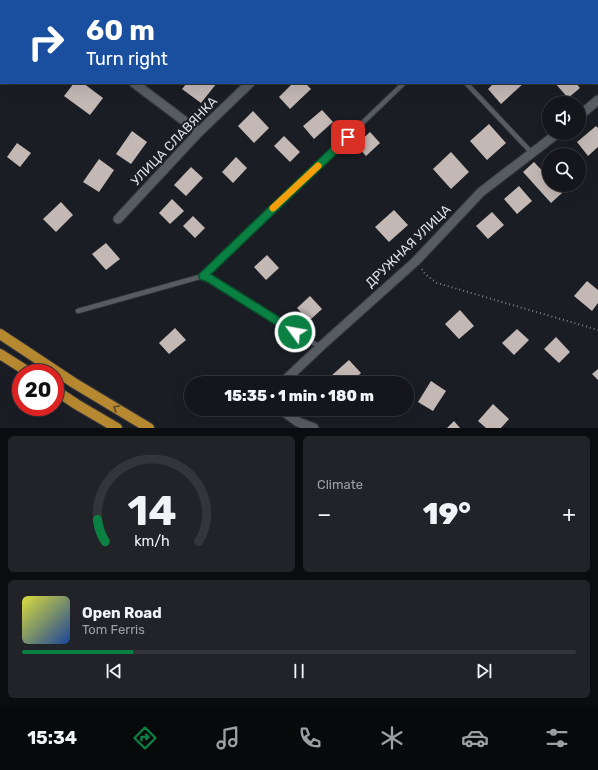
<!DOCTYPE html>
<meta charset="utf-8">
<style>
body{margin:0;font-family:Rubik,sans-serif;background:#212328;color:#f1f3f6;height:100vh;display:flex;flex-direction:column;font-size:15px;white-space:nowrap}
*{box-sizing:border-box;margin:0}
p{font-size:13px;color:#9d9fa3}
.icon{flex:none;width:22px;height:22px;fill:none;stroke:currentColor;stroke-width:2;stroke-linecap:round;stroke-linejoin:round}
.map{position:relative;height:428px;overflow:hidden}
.side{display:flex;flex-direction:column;gap:8px;padding:8px;background:#0b0c0f;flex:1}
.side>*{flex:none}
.top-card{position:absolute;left:0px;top:0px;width:598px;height:84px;box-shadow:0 4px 16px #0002,0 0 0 1px #33353a;background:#1a4fa0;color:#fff;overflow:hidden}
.buttons{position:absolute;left:542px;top:96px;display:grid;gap:8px}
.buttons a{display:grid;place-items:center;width:44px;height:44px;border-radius:50%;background:#14161b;box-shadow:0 4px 16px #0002,0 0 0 1px #33353a;font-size:20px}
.speed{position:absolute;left:12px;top:364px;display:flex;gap:8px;font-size:20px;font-weight:700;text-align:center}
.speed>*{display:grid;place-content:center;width:52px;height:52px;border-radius:50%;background:#14161b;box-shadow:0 4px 16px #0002,0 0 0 1px #33353a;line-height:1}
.speed .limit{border:6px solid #d22;background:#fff;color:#111}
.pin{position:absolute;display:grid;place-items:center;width:34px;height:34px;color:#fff;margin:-17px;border-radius:8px;box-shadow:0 2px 6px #0006}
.me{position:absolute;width:44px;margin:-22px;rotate:302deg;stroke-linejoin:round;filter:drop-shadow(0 0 3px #0008)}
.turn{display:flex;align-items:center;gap:14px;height:84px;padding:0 20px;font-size:18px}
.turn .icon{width:52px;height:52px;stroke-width:2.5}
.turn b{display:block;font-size:28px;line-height:34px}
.big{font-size:30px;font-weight:800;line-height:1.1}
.side .widget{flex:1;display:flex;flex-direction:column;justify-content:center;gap:6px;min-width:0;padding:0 14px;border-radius:6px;background:#212328}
.side .dial{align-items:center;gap:0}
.dial svg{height:104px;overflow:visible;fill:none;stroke:#33353a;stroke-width:7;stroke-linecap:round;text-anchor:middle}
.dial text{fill:#f1f3f6;stroke:none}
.song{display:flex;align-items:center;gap:12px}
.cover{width:48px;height:48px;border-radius:6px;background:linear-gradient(135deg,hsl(60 70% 55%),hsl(220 70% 35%))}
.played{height:4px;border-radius:2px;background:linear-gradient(90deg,#0b8043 20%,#33353a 20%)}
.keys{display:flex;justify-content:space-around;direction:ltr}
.heat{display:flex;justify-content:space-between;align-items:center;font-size:22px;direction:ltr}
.side .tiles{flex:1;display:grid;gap:8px;grid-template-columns:1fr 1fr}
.widget:last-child{grid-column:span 2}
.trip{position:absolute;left:184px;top:376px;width:230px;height:40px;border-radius:20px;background:#14161b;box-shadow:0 4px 16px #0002,0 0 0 1px #33353a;font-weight:800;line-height:40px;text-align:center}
.menu{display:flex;height:64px;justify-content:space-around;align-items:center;background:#08090b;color:#9d9fa3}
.menu .icon{width:28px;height:28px}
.menu .selected{color:#0b8043}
.menu b{font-size:18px;color:#f1f3f6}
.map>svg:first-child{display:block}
.building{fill:#c3b8b4}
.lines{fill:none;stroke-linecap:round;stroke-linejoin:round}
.service-casing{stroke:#35373c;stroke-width:6}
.minor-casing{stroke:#35373c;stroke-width:11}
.primary-casing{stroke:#35373c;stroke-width:12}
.path{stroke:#7d8085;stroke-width:2;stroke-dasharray:1 3;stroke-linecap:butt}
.service{stroke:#575c63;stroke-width:4.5}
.minor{stroke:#575c63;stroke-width:9}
.primary{stroke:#b6882f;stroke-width:10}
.oneway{stroke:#584828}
.route-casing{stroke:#07532c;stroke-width:10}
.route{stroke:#0b8043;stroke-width:7}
.slow{stroke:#f59e0b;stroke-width:7}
.labels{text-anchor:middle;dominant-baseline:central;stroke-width:4;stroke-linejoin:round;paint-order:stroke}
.street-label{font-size:13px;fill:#dddfe4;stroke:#1a1e24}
</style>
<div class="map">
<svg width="598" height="428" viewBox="0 0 598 428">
<rect width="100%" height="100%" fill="#1a1e24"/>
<!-- building -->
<g class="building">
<path d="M74 83H83L103 98 90 115 64 96Z"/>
<path d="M187 83H217L201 103 182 89Z"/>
<path d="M293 83H305L311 89 290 109 279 97Z"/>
<path d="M494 83H524L501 104 488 89Z"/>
<path d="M555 83H576L580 88 568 98Z"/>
<path d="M322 110 333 122 314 139 303 126Z"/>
<path d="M253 111 269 128 254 143 238 126Z"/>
<path d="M489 124 506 143 487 160 470 141Z"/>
<path d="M596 126 598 128V147L588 156 577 142Z"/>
<path d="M132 131 147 142 131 164 116 154Z"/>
<path d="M370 132 380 143 366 156 356 145Z"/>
<path d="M284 136 300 152 290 162 274 146Z"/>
<path d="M17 143 31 153 20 167 7 157Z"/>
<path d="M451 152 469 172 451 189 433 169Z"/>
<path d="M236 157 247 168 233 183 222 172Z"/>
<path d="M99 159 114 170 99 192 83 182Z"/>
<path d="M534 162 549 178V185H555L562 193 551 203 523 172Z"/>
<path d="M191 167 203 178 186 196 174 185Z"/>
<path d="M519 186 532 201 517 214 504 199Z"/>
<path d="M172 199 184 211 170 224 159 213Z"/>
<path d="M61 202 73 215 56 232 43 219Z"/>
<path d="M394 210 408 225 389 242 375 227Z"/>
<path d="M492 212 504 225 488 239 476 226Z"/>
<path d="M193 216 205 228 195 238 183 226Z"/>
<path d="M106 243 120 259 106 270 92 254Z"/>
<path d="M267 255 279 268 266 280 254 267Z"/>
<path d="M587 281 598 290V303L592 311 574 296Z"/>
<path d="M310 296 322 309 309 321 297 308Z"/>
<path d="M460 310 474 326 459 339 445 324Z"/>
<path d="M175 328 186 340 169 354 159 343Z"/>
<path d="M517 329 529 340 514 355 502 343Z"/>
<path d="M556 337 570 352 559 363 544 349Z"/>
<path d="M349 360 361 373 350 383H337L331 376Z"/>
<path d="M598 369V380L592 374Z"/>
<path d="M431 381 446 391 433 411 418 402Z"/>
<path d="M493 404 509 419 501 428H486L478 421Z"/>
<path d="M357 409H374L365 417Z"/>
<path d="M454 421 460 428H447Z"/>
</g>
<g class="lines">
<!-- service casing -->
<g class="service-casing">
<g id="service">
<path d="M466 83 532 153"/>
<path d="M203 276 404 83"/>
<path d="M78 311 203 276 209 278 320 347"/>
</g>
</g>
<!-- minor casing -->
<g class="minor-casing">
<g id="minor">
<path d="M24 0 25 1"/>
<path d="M332 0 333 1"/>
<path d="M134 83 199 132"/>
<path d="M579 116 598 100"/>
<path d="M118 219 199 132 250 83"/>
<path d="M282 383 320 347 416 261 481 192 558 133"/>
<path d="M282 409 283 411 298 422 314 428"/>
</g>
</g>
<!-- primary casing -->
<g class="primary-casing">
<g id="primary">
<path d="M0 334 74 383 149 428"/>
<path d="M0 354 30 373"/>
<path d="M55 390 76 404 117 428"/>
</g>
</g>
<!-- path -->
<path class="path" d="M422 269 425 274 437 283 598 330"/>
<!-- service -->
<use href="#service" class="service"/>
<!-- minor -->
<use href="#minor" class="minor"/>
<!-- primary -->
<use href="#primary" class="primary"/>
</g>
<!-- one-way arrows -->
<defs><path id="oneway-chevron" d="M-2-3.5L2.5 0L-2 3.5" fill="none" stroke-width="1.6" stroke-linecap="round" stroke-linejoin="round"/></defs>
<use class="oneway" href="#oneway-chevron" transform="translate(116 408) rotate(-149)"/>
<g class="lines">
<!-- route casing -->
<g class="route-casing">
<path id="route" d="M295 332 209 278 203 276 348 137"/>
</g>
<!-- route -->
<use href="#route" class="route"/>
<!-- slow -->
<path class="slow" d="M273 208 318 166"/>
</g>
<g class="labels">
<!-- street labels -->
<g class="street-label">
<text transform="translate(174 141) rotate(-46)">УЛИЦА СЛАВЯНКА</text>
<text transform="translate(408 246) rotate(-44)">ДРУЖНАЯ УЛИЦА</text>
</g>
</g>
</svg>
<div class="buttons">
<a><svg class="icon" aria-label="sound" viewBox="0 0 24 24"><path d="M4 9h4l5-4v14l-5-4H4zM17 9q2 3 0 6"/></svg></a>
<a><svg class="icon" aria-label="search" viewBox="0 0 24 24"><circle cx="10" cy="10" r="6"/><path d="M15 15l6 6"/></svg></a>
</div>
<div class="speed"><div class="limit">20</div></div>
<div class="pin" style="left:348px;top:137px;background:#d93025"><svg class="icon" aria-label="arrive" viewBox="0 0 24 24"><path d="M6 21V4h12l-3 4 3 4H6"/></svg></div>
<svg class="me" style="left:295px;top:332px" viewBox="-20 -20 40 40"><circle r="17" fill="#0b8043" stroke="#fff" stroke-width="3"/><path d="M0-11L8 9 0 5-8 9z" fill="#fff"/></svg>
<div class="trip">15:35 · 1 min · 180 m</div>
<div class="top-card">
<div class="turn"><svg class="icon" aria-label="right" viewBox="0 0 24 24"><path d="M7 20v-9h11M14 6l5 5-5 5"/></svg><div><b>60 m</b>Turn right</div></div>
</div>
</div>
<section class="side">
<div class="tiles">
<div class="widget dial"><svg viewBox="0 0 100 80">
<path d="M14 69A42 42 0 1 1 86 69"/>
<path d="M14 69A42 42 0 0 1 8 52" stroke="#0b8043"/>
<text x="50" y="56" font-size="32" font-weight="700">14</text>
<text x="50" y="72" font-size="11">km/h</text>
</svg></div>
<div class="widget"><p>Climate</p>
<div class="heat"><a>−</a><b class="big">19°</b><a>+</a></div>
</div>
<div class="widget">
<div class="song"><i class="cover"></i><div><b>Open Road</b><p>Tom Ferris</p></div></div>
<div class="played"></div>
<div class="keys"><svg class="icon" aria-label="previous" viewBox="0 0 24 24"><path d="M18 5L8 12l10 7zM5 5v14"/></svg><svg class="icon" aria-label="pause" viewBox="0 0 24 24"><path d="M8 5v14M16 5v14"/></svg><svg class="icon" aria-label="next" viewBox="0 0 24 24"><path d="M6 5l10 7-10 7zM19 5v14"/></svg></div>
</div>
</div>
</section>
<nav class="menu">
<b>15:34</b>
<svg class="icon selected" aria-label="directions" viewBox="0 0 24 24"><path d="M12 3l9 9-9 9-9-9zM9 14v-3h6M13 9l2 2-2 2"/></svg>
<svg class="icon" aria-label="music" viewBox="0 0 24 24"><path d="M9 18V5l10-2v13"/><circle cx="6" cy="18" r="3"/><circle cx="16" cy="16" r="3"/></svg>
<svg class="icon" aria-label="phone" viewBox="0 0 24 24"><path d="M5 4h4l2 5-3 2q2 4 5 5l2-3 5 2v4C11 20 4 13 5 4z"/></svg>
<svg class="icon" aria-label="climate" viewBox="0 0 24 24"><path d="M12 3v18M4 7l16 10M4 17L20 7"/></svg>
<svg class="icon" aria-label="car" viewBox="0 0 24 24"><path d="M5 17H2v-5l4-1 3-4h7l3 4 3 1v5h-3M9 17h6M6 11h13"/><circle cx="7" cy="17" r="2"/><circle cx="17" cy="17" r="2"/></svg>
<svg class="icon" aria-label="filters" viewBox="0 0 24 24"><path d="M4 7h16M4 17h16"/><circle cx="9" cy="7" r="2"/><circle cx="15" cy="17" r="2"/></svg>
</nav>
